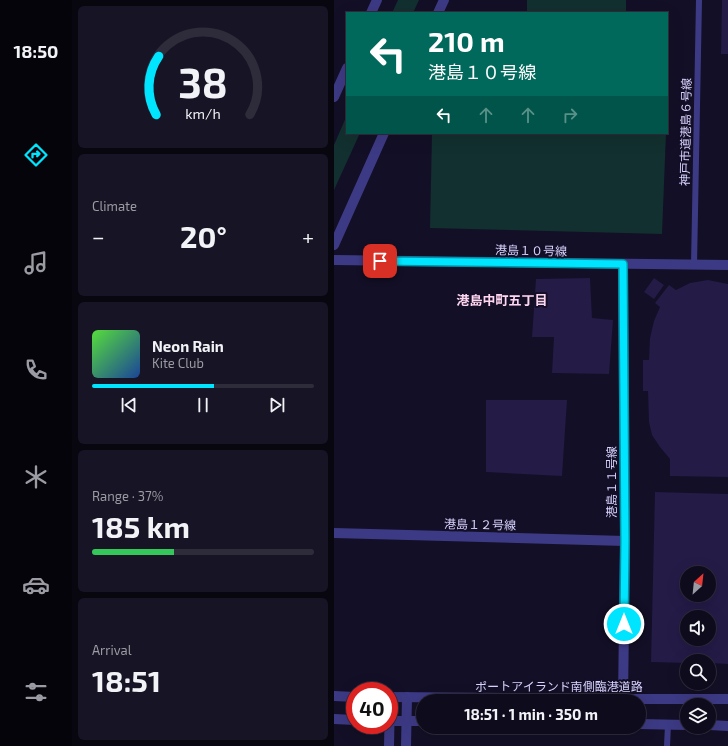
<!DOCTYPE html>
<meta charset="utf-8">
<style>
body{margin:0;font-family:"Exo 2","Noto Sans JP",sans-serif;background:#171425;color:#f1f3f6;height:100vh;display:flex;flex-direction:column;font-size:15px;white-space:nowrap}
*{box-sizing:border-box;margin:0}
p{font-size:13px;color:#9b9ba3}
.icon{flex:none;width:22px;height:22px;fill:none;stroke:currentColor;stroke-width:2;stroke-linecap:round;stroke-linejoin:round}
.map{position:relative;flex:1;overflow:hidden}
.panel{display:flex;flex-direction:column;gap:6px;padding:6px;background:#08060f;width:262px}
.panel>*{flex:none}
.guide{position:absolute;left:12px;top:12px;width:322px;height:122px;border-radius:0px;box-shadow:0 4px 16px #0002,0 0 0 1px #2e2b3b;background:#00695c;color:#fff;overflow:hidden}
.needle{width:26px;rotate:27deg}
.controls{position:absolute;left:346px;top:566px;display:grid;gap:8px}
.controls a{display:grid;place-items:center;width:36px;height:36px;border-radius:50%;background:#0e0b1c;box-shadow:0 4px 16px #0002,0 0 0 1px #2e2b3b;font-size:20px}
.speed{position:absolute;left:12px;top:682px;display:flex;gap:8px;font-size:20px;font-weight:700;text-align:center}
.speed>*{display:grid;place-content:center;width:52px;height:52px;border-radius:50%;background:#0e0b1c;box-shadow:0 4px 16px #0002,0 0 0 1px #2e2b3b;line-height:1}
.speed .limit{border:6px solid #d22;background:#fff;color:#111}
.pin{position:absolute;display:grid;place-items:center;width:34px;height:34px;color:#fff;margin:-17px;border-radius:8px;box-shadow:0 2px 6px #0006}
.me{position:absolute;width:44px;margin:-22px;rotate:0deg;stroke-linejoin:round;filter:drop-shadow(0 0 3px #0008)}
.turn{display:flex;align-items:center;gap:14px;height:84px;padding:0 16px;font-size:18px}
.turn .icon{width:52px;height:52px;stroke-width:2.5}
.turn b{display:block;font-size:28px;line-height:34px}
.lanes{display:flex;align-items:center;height:38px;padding:0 16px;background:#0003;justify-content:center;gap:20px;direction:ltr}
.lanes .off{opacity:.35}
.big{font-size:30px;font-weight:700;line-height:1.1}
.panel .widget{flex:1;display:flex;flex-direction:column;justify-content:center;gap:6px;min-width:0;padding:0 14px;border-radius:6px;background:#171425}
.panel .dial{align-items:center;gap:0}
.dial svg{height:104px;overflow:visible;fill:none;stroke:#2e2b3b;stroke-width:7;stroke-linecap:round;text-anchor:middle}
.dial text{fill:#f1f3f6;stroke:none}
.song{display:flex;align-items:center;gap:12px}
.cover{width:48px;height:48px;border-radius:6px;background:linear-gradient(135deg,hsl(110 70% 55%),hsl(220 70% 35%))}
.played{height:4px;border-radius:2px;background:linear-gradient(90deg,#00e5ff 55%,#2e2b3b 55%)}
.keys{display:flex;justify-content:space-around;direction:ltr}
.heat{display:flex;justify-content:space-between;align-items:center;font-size:22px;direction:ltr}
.charge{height:6px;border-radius:3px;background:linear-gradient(90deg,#34c759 37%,#2e2b3b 0)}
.trip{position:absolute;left:82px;top:694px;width:230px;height:40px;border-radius:20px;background:#0e0b1c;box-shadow:0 4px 16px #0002,0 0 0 1px #2e2b3b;font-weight:700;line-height:40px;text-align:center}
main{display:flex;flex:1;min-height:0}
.tab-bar{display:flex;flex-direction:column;width:72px;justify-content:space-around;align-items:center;background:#06040b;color:#9b9ba3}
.tab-bar .icon{width:28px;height:28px}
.tab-bar .active{color:#00e5ff}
.tab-bar b{font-size:18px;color:#f1f3f6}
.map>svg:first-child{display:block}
.green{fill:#12302f}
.building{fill:#241b47;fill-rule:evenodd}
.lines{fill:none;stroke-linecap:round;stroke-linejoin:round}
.service{stroke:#3d3a85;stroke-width:6}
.tertiary{stroke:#3d3a85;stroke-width:10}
.route-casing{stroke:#0095a6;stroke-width:10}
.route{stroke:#00e5ff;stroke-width:7}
.labels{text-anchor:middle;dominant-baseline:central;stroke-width:4;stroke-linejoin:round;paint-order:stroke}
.street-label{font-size:12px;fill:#d9d4ff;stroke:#130f26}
.neighbourhood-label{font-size:13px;font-weight:bold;fill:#ffd6f0;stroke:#130f26}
</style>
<main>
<nav class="tab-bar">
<b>18:50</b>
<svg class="icon active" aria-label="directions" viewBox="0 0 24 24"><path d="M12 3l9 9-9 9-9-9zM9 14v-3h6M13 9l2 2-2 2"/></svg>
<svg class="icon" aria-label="music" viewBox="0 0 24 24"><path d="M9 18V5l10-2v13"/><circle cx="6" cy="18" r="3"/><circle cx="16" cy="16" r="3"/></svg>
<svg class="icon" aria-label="phone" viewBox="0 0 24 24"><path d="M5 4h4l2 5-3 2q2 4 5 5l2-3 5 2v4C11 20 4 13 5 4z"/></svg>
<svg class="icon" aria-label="climate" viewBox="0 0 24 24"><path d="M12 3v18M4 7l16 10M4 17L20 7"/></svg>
<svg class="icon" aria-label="car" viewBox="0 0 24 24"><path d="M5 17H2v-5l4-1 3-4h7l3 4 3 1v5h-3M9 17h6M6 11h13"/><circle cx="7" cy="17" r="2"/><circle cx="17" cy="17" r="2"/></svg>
<svg class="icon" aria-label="filters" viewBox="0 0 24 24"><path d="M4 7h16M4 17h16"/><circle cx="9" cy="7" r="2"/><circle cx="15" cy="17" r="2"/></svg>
</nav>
<section class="panel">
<div class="widget dial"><svg viewBox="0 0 100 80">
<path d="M14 69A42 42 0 1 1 86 69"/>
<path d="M14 69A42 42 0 0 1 16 24" stroke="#00e5ff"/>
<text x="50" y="56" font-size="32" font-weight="700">38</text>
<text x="50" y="72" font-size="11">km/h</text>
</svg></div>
<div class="widget"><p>Climate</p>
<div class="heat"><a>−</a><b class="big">20°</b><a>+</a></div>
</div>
<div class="widget">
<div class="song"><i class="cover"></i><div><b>Neon Rain</b><p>Kite Club</p></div></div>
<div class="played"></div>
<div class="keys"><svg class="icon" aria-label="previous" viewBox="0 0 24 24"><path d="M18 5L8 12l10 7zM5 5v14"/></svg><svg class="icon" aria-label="pause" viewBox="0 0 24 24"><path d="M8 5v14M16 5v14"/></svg><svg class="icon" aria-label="next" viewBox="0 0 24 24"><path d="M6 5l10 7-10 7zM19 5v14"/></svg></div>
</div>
<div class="widget"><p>Range · 37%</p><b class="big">185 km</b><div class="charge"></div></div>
<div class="widget"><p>Arrival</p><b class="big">18:51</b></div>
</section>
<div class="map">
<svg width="394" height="746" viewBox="0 0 394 746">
<rect width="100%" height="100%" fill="#130f26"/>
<!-- green -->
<g class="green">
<path d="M64 0H85L79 13H58Z"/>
<rect x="193" y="0" width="99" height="13"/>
<path d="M13 115V133H26L0 190V145Z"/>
<path d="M98 133H332L328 234 96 228Z"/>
</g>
<!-- building -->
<g class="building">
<path d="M388 0H394V54H387Z"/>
<path d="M256 278 258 318 279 320 275 374 218 373 220 337H198L202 279Z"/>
<path d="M320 278 330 285 320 299 310 292Z"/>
<path d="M374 280 394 284V477L336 476V459L326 447 318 435 315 422 314 391H309V360H315L316 338 320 321 326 307 321 303 335 285 342 290 356 283Z"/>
<path d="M152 400H233L228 476 152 472Z"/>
<path d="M321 492 394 494V664L375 663V661H353V663L317 662ZM353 573H375V595H353ZM353 617H375V639H353Z"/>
</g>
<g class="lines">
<!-- service -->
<g class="service">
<path d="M360 265 365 0"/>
<path d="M333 746 334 725"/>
</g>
<!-- tertiary -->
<g class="tertiary">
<path d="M37 13 43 0"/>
<path d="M104 13 110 0"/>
<path d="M0 97 13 68"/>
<path d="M0 245 50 133"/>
<path d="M0 260 394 265"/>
<path d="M289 264 291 541 289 701"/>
<path d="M0 533 291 541"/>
<path d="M0 696 21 697"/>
<path d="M55 697 289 699H394"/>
<path d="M0 719 21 720"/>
<path d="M55 721H89"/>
<path d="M305 724 353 725"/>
<path d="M375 725 394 726"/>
<path d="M55 746 56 697"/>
<path d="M72 746 73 697"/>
</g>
</g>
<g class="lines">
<!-- route casing -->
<g class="route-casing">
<path id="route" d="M46 261 289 264 291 541 290 624"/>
</g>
<!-- route -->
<use href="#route" class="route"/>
</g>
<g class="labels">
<!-- street labels -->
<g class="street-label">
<text transform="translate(351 132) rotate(-89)">神戸市道港島６号線</text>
<text transform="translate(197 250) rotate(1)">港島１０号線</text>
<text transform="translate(277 482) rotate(-90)">港島１１号線</text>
<text transform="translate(146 524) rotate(1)">港島１２号線</text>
<text x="225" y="686">ポートアイランド南側臨港道路</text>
</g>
<!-- neighbourhood labels -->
<g class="neighbourhood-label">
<text x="168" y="300">港島中町五丁目</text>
</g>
</g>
</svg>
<div class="controls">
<a><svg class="needle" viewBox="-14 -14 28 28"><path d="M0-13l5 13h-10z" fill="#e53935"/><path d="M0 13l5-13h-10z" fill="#9b9ba3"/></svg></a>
<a><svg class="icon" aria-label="sound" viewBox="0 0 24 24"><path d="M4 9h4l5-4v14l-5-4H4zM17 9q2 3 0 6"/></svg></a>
<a><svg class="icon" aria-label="search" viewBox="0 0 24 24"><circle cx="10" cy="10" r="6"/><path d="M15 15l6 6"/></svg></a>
<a><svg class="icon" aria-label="layers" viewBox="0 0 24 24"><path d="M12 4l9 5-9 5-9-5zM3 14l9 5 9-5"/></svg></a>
</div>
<div class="speed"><div class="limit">40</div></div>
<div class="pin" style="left:46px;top:261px;background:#d93025"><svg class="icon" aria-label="arrive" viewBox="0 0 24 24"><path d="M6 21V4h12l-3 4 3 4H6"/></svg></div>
<svg class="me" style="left:290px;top:624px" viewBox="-20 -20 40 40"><circle r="17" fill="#00e5ff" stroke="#fff" stroke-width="3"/><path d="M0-11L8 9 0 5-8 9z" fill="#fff"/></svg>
<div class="trip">18:51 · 1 min · 350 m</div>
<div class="guide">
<div class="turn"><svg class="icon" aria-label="left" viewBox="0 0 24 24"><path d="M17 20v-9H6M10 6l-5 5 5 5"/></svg><div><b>210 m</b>港島１０号線</div></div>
<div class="lanes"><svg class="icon" aria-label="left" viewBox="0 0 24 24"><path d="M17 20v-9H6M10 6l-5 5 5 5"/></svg><svg class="icon off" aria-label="ahead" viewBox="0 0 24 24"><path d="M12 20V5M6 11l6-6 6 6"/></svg><svg class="icon off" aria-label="ahead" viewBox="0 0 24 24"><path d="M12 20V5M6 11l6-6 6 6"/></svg><svg class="icon off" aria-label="right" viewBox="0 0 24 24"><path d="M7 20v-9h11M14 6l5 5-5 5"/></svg></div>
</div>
</div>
</main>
